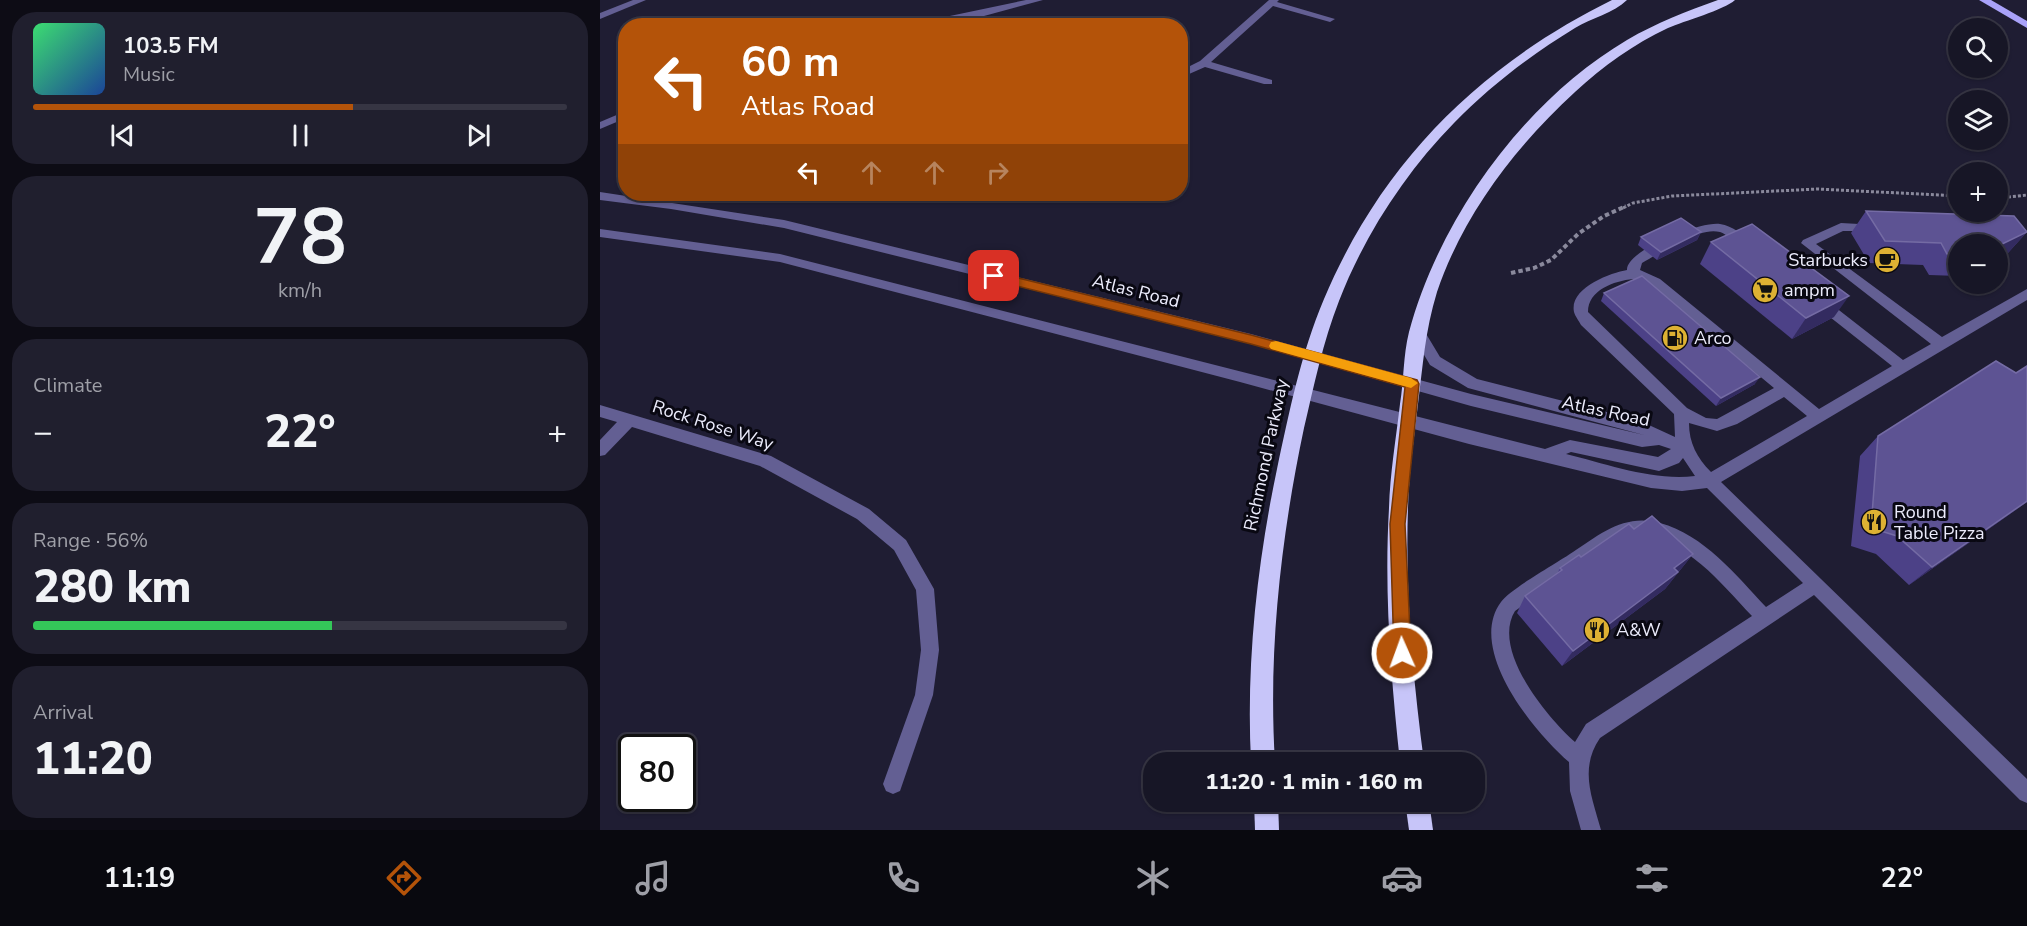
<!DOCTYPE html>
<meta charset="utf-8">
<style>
body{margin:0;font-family:"Nunito Sans",sans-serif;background:#201f2e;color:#f1f3f6;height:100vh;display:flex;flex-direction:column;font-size:22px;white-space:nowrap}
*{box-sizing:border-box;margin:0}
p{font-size:20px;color:#9e9fa7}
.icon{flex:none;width:33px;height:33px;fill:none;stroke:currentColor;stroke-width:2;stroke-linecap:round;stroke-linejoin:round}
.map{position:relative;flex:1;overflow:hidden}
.side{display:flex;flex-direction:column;gap:12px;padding:12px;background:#0d0c15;width:600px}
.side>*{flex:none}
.top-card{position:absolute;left:18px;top:18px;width:570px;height:183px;border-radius:24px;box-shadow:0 2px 4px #0004,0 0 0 2px #363543;background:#b45309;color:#fff;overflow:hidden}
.buttons{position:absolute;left:1348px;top:18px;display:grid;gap:12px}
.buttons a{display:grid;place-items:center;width:60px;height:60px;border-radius:50%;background:#171626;box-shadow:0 2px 4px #0004,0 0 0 2px #363543;font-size:30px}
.speed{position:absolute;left:18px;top:734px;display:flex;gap:12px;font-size:30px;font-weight:700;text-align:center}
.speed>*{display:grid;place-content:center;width:78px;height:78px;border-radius:50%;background:#171626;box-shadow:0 2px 4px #0004,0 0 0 2px #363543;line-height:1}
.speed .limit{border:3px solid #111;border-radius:9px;background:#fff;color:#111}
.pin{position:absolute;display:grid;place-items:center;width:51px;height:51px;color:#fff;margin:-26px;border-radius:12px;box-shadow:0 3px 9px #0006}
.me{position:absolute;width:66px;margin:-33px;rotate:358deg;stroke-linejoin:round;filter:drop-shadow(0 0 4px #0008)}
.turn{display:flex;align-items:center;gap:21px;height:126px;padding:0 24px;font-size:27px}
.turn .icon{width:78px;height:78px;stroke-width:2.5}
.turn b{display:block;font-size:42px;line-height:51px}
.lanes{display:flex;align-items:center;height:57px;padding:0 24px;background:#0003;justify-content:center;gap:30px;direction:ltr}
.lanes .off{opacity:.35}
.big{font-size:45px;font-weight:800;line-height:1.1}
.side .tile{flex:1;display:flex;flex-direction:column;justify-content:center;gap:9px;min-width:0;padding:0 21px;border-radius:24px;background:#201f2e}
.side .dial{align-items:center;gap:0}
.dial b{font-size:78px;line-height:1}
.song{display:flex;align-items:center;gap:18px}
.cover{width:72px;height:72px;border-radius:9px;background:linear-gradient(135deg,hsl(140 70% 55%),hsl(220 70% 35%))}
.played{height:6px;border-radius:3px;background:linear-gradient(90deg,#b45309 60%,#363543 60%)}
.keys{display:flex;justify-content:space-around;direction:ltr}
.heat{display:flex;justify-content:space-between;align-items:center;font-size:33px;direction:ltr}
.charge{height:9px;border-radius:4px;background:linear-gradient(90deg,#34c759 56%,#363543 0)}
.trip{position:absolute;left:543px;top:752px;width:342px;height:60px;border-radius:24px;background:#171626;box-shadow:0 2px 4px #0004,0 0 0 2px #363543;font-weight:800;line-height:60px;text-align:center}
.tab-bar{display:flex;height:96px;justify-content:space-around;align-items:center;background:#09090f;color:#9e9fa7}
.tab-bar .icon{width:42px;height:42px}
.tab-bar .current{color:#b45309}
.tab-bar b{font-size:27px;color:#f1f3f6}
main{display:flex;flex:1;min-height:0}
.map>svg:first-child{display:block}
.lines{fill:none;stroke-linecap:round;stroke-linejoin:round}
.path-far1{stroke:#8a899c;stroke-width:3;stroke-dasharray:3 2;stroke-linecap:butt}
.path{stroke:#8a899c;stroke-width:4;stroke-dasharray:4.5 3;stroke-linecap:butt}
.minor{fill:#635f93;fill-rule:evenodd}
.major{fill:#a9a2f9;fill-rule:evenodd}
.highway{fill:#c7c5f9;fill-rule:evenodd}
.wall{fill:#4c4187}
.shaded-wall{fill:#332b60}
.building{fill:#5d5393;stroke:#746ba4;stroke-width:1.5}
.route{fill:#b45309;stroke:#753606;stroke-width:1.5}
.slow{fill:#f59e0b}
.labels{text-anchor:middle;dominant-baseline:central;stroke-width:6;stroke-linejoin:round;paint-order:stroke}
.poi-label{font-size:18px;fill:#ececfc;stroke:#090812;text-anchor:start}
.street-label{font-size:18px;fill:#ececfc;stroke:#090812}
</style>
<main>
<section class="side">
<div class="tile">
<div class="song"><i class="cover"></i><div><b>103.5 FM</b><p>Music</p></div></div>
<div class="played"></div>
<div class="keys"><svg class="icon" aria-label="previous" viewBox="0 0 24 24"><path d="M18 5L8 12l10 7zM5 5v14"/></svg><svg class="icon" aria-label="pause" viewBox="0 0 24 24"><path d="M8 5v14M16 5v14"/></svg><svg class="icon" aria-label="next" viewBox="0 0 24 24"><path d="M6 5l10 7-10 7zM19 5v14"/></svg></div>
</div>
<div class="tile dial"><b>78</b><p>km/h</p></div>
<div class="tile"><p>Climate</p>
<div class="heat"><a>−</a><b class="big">22°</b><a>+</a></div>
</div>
<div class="tile"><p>Range · 56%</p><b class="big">280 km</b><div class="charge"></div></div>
<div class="tile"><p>Arrival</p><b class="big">11:20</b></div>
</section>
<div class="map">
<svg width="1427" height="830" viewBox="0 0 1427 830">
<rect width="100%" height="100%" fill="#1f1d33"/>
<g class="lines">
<!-- path-far1 -->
<g class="path-far1">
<path d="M1398 198 1427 195"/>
<path d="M1023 208 1033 203 1072 196 1218 189 1359 196"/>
</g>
<!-- path -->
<path class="path" d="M911 273 934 268 951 260 978 234 1004 216 1026 206"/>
<!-- minor -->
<g class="minor">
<path d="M33 0H46L0 19V13Z"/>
<path d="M426 0H443L384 16 326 26H302Z"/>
<path d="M669 0H679L677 2 735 19 730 22 673 6 611 62 672 80V84H664L605 67 580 78V71L600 61Z"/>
<path d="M537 20 542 23 540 26H529Z"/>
<path d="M26 111V118L0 129V122Z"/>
<path d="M580 162 587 163V169H580Z"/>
<path d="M0 192 184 220 651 334 871 394 1044 435 868 388 830 365 810 331 817 326 822 327 840 357 877 379 1038 420 1075 437 1074 414 981 325C979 321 975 316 974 312 969 288 1010 273 1027 270 1026 250 1101 221 1120 224 1133 226 1143 235 1152 243L1154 246 1152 249C1139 252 1132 236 1120 232 1099 226 1060 253 1042 263L1040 270 1060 279 1219 409 1292 366 1216 306 1214 303 1216 300H1226L1303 360 1331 344 1201 243 1203 240 1241 223 1277 225 1279 228 1277 231H1243L1216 244 1342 337 1427 289V300L1121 482 1427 779V803L1420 800 1214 595 1000 738C979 769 992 797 1001 830H981L970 791 969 762C934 732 866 649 901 602 910 589 957 563 973 552 1000 534 1025 513 1060 523 1104 535 1136 575 1166 607L1203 583 1107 488 1082 491 1051 488 869 444 640 382 180 262 0 237V229L180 254 945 449 970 440 1058 457 1071 449 1059 445 1042 447 871 406 651 344 184 228 71 209 0 200ZM1033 279 1050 285 1174 388 1117 419 1106 418 1087 408 988 312C988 290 1014 281 1033 279ZM1184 397 1207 416 1111 472C1097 458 1089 443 1089 423L1117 431 1137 424ZM971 452 1059 471 1079 463 1083 458 1095 476C1052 481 1007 464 966 454ZM1038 534C1088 541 1119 581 1152 616L986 724 975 742C947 717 891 650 915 611L1020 538Z"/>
<path d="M0 405 171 456 269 509 306 540 334 589 339 650 333 695 300 791 293 794 286 791 283 784 315 695 321 650 316 590 294 550 257 519 160 466 32 427 5 455 0 456V440L17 422 0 417Z"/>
</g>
<!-- major -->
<path class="major" d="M1379 0H1391L1427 21V28Z"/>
<!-- highway -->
<g class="highway">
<path d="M1012 0H1027C1014 13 991 18 975 28 931 55 890 86 854 123 805 173 764 236 739 301 723 342 714 385 704 428 681 537 668 651 675 762H651C646 665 657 564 677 469 689 413 701 353 724 299 782 162 879 66 1012 0Z"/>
<path d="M1118 0H1135C1124 10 1084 21 1068 28 1034 44 1003 66 975 92 915 147 863 215 837 292 825 331 823 365 818 404 814 439 809 473 808 508 805 593 813 678 824 762H800C791 678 784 593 789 508 790 473 796 439 800 404 804 380 803 356 809 332 840 217 924 101 1027 40 1056 23 1087 11 1118 0Z"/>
<path d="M654 801H678L679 830H655Z"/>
<path d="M805 801H829L833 830H809Z"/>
</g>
</g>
<!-- wall -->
<g class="wall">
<path d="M1266 211 1414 216 1427 232 1407 254 1398 259V244H1359V276L1329 275 1323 265 1269 263 1251 233Z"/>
<path d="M1101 232 1097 240 1057 260 1038 245 1041 237Z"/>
<path d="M1111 242 1234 317 1192 339 1100 264Z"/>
<path d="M1004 293 1155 384 1116 406 1001 301Z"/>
<path d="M1278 436 1427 502 1309 585 1276 554 1251 546 1260 456Z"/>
<path d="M1034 529 1093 554 1065 589 962 666 917 613 925 596 957 574 960 568Z"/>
</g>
<!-- shaded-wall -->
<g class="shaded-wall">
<path d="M1101 232 1097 240 1057 260 1061 252Z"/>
<path d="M1427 232 1407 254 1398 259V246Z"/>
<path d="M1249 296 1234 317 1192 339 1206 318Z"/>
<path d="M1160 377 1155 384 1116 406 1121 398Z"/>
<path d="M1427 501V502L1309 585 1332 567Z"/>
<path d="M1093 554 1065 589 962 666 973 651Z"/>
</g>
<!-- building -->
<g class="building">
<path d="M1266 211 1414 216 1427 232 1398 246V244H1359V254H1347L1341 243 1285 241Z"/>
<path d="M1081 218 1101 232 1061 252 1041 237Z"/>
<path d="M1152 224 1249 296 1206 318 1111 242Z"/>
<path d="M1042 276 1160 377 1121 398 1004 293Z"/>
<path d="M1396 361 1416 373 1427 366V501L1332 567 1297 536 1271 528 1278 436Z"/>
<path d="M1052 516 1093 554 1074 568 1078 572 973 651 925 596 962 570 960 568 979 555 981 557 1029 524 1034 529Z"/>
</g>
<!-- route -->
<path class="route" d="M394 272 651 335 817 380 819 384 805 524 811 653 808 658 802 661 796 658 794 653 790 524 805 387 651 344 389 279 388 276Z"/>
<!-- slow -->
<path class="slow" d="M676 341 811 378 818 383 811 388 671 349 669 346 671 342Z"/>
<!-- icons -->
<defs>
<g id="cafe-disc" transform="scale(1.35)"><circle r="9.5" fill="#ddb133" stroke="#090812"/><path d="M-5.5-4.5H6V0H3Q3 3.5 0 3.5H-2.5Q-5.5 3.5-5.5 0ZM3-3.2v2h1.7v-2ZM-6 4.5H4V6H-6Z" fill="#111"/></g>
<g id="supermarket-disc" transform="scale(1.35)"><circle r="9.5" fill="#ddb133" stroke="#090812"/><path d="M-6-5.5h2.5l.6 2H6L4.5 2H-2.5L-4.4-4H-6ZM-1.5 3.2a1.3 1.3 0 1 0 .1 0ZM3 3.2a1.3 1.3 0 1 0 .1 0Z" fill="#111"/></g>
<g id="fuel-disc" transform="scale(1.35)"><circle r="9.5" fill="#ddb133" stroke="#090812"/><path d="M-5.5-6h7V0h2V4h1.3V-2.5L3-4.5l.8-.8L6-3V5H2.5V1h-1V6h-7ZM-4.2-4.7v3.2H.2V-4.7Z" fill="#111"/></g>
<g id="restaurant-disc" transform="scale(1.35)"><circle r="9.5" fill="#ddb133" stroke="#090812"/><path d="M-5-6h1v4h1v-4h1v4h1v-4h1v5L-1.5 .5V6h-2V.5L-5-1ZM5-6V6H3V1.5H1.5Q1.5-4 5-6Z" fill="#111"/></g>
</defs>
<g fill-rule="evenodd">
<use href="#cafe-disc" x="1287" y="260"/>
<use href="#supermarket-disc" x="1165" y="290"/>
<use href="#fuel-disc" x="1075" y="338"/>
<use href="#restaurant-disc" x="1274" y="522"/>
<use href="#restaurant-disc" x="997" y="630"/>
</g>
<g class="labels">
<!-- poi labels -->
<g class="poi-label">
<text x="1268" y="260" text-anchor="end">Starbucks</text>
<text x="1184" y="290">ampm</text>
<text x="1094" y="338">Arco</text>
<text x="1294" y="512">Round<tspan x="1294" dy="21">Table Pizza</tspan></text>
<text x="1016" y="630">A&amp;W</text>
</g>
<!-- street labels -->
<g class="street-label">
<text transform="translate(536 291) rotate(14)">Atlas Road</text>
<text transform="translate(1006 411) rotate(12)">Atlas Road</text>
<text transform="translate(113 425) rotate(18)">Rock Rose Way</text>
<text transform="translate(666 455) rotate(-78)">Richmond Parkway</text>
</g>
</g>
</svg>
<div class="buttons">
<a><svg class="icon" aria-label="search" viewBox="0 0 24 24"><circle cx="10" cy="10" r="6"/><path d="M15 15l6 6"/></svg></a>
<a><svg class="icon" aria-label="layers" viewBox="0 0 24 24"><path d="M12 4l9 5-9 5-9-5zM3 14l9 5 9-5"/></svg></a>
<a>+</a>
<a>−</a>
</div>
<div class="speed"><div class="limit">80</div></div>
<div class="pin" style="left:394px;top:276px;background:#d93025"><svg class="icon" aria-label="arrive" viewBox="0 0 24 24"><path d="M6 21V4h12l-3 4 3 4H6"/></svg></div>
<svg class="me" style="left:802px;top:653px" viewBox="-20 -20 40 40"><circle r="17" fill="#b45309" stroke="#fff" stroke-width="3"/><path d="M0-11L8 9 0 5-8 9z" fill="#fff"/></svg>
<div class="trip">11:20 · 1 min · 160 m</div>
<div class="top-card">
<div class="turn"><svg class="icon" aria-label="left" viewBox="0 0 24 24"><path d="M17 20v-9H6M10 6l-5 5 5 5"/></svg><div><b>60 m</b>Atlas Road</div></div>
<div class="lanes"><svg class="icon" aria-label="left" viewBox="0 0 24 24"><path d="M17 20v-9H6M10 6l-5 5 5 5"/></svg><svg class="icon off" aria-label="ahead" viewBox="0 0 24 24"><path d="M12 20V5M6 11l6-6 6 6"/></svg><svg class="icon off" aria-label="ahead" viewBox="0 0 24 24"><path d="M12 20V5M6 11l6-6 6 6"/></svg><svg class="icon off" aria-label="right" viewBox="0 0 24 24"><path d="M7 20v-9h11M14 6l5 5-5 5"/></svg></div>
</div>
</div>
</main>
<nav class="tab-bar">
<b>11:19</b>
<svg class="icon current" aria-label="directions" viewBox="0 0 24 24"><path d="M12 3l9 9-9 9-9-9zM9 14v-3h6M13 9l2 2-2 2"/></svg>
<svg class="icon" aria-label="music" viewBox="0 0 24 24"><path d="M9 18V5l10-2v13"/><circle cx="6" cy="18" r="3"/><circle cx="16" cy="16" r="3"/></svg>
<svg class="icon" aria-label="phone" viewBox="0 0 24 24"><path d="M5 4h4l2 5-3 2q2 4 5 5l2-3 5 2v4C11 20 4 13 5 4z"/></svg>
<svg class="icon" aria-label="climate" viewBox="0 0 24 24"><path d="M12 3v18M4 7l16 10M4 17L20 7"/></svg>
<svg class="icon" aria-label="car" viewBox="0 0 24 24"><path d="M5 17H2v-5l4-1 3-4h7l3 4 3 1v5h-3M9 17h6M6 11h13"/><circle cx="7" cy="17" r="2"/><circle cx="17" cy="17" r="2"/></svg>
<svg class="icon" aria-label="filters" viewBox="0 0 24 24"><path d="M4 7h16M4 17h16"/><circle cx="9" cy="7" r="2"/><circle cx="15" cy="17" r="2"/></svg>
<b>22°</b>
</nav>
